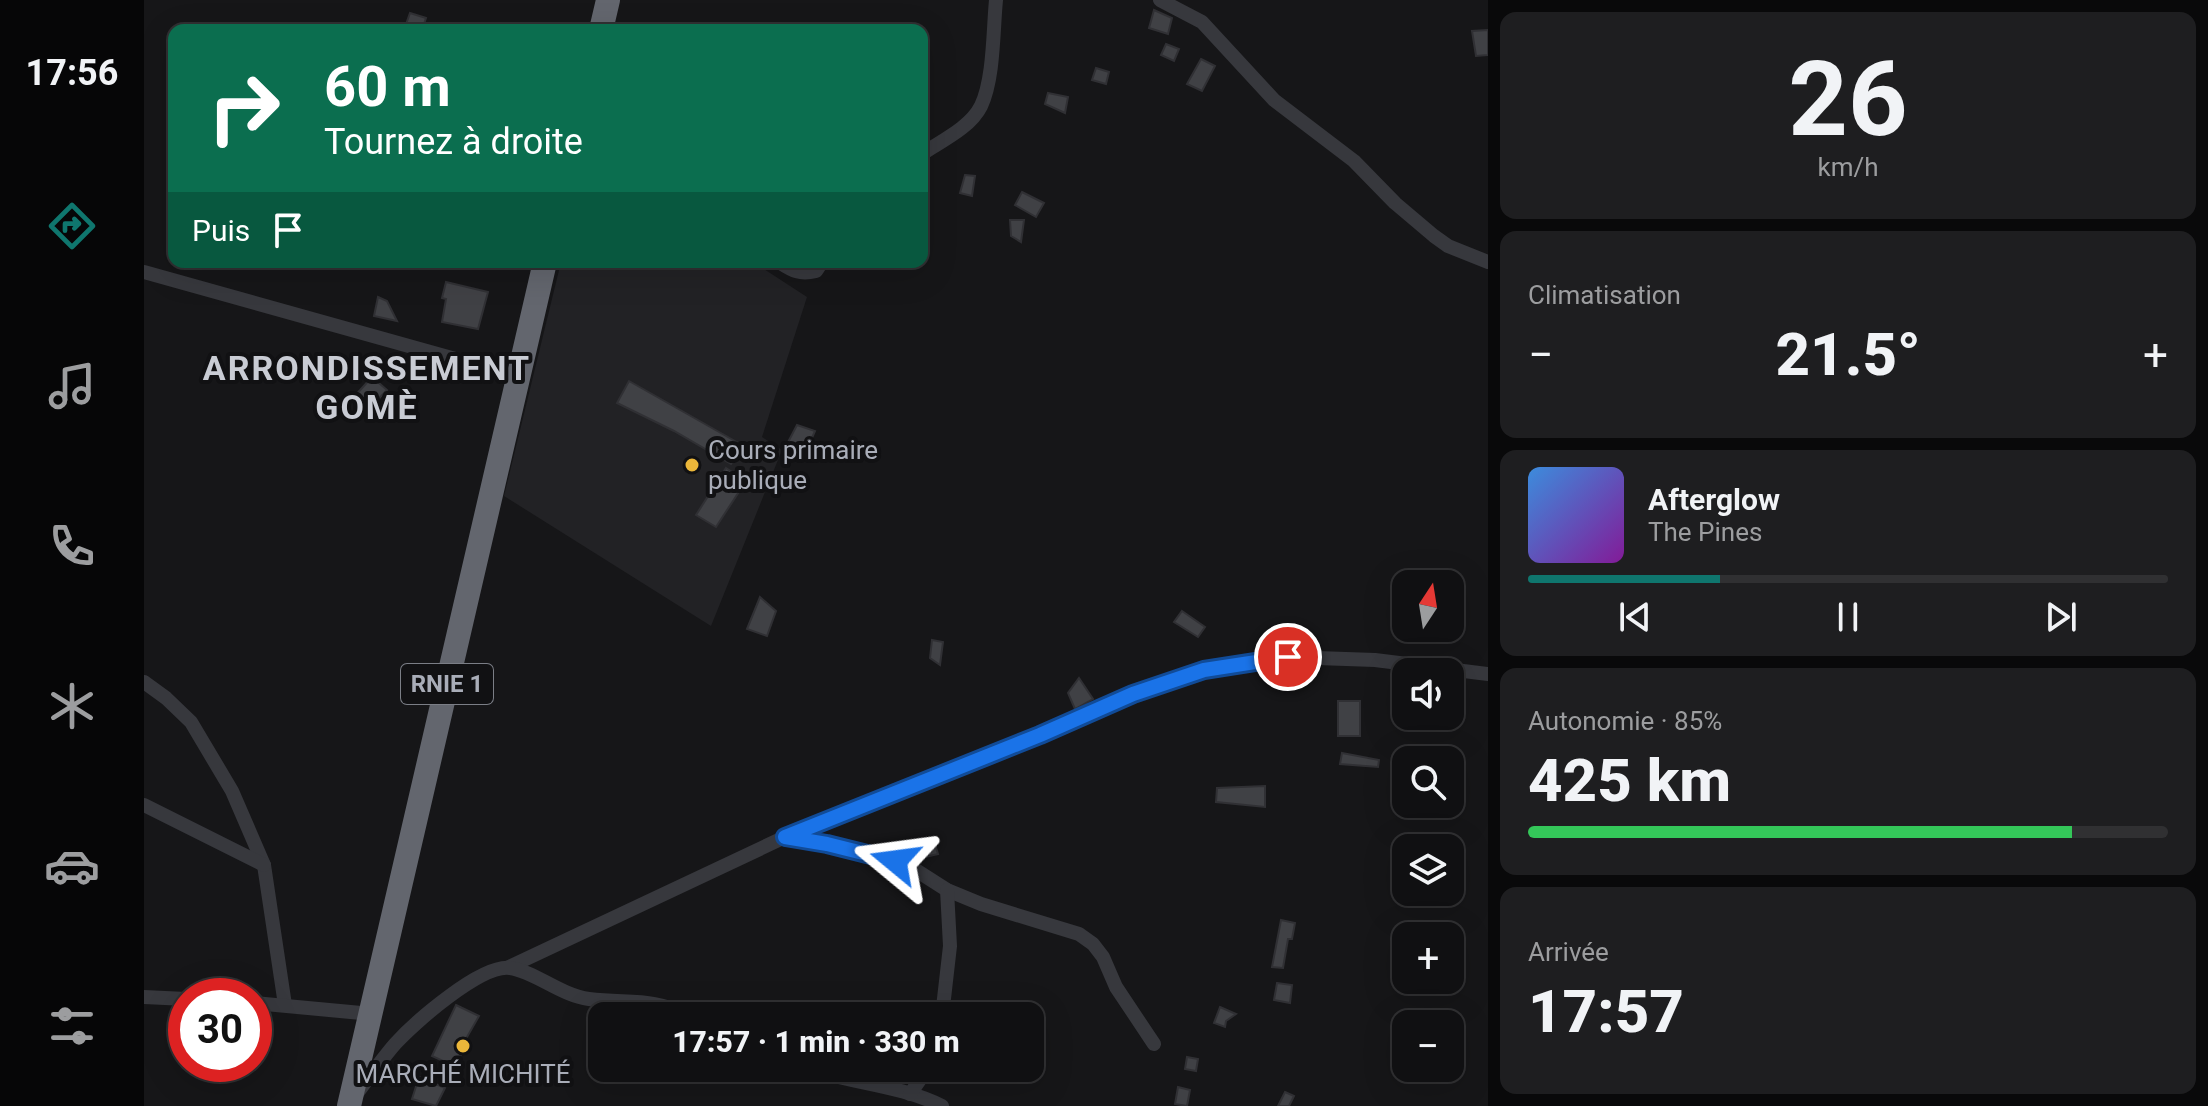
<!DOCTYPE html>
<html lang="fr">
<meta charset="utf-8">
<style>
body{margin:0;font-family:Roboto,sans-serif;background:#1e1e20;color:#f1f3f6;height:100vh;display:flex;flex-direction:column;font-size:30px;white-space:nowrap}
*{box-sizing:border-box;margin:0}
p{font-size:26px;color:#9c9d9f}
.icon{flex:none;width:44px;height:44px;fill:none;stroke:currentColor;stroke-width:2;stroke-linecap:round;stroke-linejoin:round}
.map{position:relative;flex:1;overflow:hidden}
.details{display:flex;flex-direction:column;gap:12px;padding:12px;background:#09090a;width:720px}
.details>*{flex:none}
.guide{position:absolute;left:24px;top:24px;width:760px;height:244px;border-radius:16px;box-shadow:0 8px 32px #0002,0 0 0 2px #303032;background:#0b6e4f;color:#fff;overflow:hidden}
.needle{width:52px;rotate:12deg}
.controls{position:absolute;left:1248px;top:570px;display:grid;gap:16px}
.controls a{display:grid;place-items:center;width:72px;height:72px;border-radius:16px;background:#101012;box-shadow:0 8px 32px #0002,0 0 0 2px #303032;font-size:40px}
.speed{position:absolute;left:24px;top:978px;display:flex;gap:16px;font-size:40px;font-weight:700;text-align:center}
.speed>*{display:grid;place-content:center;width:104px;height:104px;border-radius:50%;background:#101012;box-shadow:0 8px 32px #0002,0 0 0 2px #303032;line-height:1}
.speed .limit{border:12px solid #d22;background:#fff;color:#111}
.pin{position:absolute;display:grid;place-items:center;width:68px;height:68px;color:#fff;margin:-34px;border:4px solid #fff;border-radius:50%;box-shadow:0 2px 8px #0007}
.me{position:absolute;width:88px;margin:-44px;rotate:286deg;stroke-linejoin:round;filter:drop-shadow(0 0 6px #0008)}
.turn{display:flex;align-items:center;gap:28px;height:168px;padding:0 24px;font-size:36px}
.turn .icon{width:104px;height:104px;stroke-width:2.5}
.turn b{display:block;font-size:56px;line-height:68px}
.then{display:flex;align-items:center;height:76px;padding:0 24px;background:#0003;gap:16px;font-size:30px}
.big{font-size:60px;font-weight:800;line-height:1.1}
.details .widget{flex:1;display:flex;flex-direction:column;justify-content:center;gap:12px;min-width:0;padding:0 28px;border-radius:16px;background:#1e1e20}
.details .dial{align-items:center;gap:0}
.dial b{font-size:104px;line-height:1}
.song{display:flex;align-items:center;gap:24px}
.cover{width:96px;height:96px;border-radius:12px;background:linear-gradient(135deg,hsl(210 70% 55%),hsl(290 70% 35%))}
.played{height:8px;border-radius:4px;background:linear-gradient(90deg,#0f766e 30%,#303032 30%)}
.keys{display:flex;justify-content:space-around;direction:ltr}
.heat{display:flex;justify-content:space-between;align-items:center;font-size:44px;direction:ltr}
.charge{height:12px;border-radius:6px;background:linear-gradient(90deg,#34c759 85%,#303032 0)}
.trip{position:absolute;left:444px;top:1002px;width:456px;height:80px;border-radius:16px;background:#101012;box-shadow:0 8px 32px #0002,0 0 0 2px #303032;font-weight:800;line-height:80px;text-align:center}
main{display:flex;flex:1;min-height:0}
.tabs{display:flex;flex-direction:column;width:144px;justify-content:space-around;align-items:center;background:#060607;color:#9c9d9f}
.tabs .icon{width:56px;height:56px}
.tabs .on{color:#0f766e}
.tabs b{font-size:36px;color:#f1f3f6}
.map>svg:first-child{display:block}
.built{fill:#222225}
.building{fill:#404145;stroke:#303034;stroke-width:2}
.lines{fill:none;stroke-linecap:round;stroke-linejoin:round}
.street{stroke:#37383d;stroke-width:14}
.highway{stroke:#63666e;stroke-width:24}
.route-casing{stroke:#114b97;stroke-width:20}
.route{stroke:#1a73e8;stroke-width:14}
.poi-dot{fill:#ecb73a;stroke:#111113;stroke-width:3}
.labels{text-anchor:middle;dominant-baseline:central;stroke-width:8;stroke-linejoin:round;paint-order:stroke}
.shield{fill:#111113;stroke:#7b7e86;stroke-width:2}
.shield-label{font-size:24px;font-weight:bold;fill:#a9adb8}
.poi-label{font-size:26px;fill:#a9adb8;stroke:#111113;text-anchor:start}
.district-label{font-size:34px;font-weight:bold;letter-spacing:2px;fill:#c9ccd4;stroke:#111113}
</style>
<main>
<nav class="tabs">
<b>17:56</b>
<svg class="icon on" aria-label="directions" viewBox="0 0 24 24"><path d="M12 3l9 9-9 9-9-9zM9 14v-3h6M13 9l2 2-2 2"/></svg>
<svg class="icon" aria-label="music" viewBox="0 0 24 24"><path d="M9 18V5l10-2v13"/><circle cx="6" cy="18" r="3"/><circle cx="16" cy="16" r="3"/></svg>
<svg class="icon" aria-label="phone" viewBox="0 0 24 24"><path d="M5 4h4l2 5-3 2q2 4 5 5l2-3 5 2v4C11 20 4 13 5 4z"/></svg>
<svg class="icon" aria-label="climate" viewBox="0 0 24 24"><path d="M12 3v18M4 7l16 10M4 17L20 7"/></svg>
<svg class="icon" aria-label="car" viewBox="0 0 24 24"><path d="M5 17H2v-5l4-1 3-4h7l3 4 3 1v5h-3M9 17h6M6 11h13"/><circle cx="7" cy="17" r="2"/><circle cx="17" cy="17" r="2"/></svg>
<svg class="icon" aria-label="filters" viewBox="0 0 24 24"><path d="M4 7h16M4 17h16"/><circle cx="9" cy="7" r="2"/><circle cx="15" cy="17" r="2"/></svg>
</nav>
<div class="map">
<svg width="1344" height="1106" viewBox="0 0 1344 1106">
<rect width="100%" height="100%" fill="#161618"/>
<!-- built -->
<path class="built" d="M417 262H609L663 297 618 437 638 450 567 626 360 496Z"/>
<!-- building -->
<g class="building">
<path d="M1010 10 1028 18 1024 34 1005 28Z"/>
<path d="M266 13 282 18 278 30H260Z"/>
<path d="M1344 30V55L1332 56 1328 31Z"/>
<path d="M1022 44 1035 49 1030 61 1017 55Z"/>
<path d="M1057 59 1071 66 1058 91 1043 84Z"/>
<path d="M952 68 965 72 962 84 948 80Z"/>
<path d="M904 93 924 97 921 113 901 104Z"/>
<path d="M821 175 831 176 828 196 816 193Z"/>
<path d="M878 192 900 203 892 217 871 205Z"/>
<path d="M866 220H880L877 242 867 236Z"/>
<path d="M302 282 344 292 334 329 298 322 302 299 298 298Z"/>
<path d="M234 297 243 301 253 321 230 316Z"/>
<path d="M228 377 243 390 223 411 209 398Z"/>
<path d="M485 381 598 445 587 464 530 431 473 403Z"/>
<path d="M653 425 671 431 661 454 641 448Z"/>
<path d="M582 468 602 481 572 527 552 515Z"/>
<path d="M616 597 632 611 623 636 603 629Z"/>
<path d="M1038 611 1061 627 1054 637 1030 622Z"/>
<path d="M788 640 799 642 796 665 786 658Z"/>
<path d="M935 678 949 699 931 709 924 693Z"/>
<rect x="1194" y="701" width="22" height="35"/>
<path d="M1198 753 1235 760 1234 767 1196 764Z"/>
<path d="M1121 786V807L1072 802 1073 788Z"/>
<path d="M790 841 794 854 773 859 765 856 763 848Z"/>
<path d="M1137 920 1151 923 1148 939H1144L1139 968 1128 967Z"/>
<path d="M1133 983 1148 985 1146 1003 1130 1000Z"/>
<path d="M312 1005 335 1016 319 1044 321 1045 312 1067 288 1056Z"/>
<path d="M1076 1007 1092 1014 1082 1021 1081 1027 1070 1023Z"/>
<path d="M1043 1057 1054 1059 1052 1071 1041 1069Z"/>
<path d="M275 1077 301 1088 292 1106 268 1099Z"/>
<path d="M1034 1087 1046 1090 1043 1106 1031 1104Z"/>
<path d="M1141 1092 1150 1096 1145 1106H1134Z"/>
</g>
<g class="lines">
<!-- street -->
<g class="street">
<path d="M1016 0 1058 22 1130 100 1210 161 1251 203 1290 236 1304 246 1344 262"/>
<path d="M778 154C797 141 826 128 837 106 850 79 849 30 852 0"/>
<path d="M635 262C649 271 656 275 672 271L678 262"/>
<path d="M0 272 372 376"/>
<path d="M0 682 22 698 47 722 88 791 120 865 141 1005"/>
<path d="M0 805 120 865"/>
<path d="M641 837 736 856 767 867 803 890 837 904 935 934 949 944 959 957 972 987 1010 1044"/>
<path d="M365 967 641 837 925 723 989 694 1060 670 1144 657 1231 660 1344 674"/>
<path d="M0 997 42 999"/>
<path d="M110 1003 228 1014"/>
<path d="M798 1016 806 946 803 890"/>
<path d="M662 1068C706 1083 756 1085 798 1106"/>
<path d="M214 1092C226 1076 238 1059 251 1044 270 1023 337 964 366 968 392 972 416 995 445 999 485 1004 508 997 546 1016"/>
<path d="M766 1094 784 1068"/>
</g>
<!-- highway -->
<g class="highway">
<path d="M457 30 464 0"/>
<path d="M205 1106 401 262"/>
</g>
</g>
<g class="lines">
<!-- route casing -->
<g class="route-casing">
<path id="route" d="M751 861 683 844 641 837 896 735 989 694 1060 670 1144 657"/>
</g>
<!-- route -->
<use href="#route" class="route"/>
</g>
<!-- markers -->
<g class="poi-dot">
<circle cx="548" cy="465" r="8"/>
<circle cx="319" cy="1046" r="8"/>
</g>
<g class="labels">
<!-- shield labels -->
<rect class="shield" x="257" y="664" width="92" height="40" rx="6"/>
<g class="shield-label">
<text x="303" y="684">RNIE 1</text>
</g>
<!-- poi labels -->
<g class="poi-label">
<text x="564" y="450">Cours primaire<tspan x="564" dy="30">publique</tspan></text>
<text x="319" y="1074" text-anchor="middle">MARCHÉ MICHITÉ</text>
</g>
<!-- district labels -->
<g class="district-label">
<text x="223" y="368">ARRONDISSEMENT<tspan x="223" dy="39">GOMÈ</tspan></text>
</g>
</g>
</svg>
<div class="controls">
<a><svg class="needle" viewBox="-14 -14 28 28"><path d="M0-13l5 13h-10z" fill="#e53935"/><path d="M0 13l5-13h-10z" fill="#9c9d9f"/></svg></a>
<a><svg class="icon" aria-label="sound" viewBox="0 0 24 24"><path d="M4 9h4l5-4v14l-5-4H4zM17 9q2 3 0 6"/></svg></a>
<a><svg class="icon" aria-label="search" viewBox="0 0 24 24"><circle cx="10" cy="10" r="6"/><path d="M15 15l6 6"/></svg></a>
<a><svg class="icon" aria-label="layers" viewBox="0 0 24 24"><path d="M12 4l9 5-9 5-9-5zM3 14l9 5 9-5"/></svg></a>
<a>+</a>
<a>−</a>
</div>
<div class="speed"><div class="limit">30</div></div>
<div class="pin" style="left:1144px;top:657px;background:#d93025"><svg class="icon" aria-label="arrive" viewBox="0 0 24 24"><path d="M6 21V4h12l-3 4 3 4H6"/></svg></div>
<svg class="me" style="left:751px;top:861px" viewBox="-20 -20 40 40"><path d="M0-17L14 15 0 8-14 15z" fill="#1a73e8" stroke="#fff" stroke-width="4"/></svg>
<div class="trip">17:57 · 1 min · 330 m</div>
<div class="guide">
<div class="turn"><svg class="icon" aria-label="right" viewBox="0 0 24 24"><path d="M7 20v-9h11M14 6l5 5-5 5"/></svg><div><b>60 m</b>Tournez à droite</div></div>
<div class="then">Puis<svg class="icon" aria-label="arrive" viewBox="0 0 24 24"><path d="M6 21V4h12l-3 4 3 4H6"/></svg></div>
</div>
</div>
<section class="details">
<div class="widget dial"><b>26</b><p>km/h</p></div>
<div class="widget"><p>Climatisation</p>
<div class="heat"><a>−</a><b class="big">21.5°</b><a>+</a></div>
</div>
<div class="widget">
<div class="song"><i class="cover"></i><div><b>Afterglow</b><p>The Pines</p></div></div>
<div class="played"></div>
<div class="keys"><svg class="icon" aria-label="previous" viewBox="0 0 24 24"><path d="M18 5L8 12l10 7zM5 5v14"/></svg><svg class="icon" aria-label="pause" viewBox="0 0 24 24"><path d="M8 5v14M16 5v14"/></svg><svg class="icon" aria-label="next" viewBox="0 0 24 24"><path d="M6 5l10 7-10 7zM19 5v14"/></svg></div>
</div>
<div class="widget"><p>Autonomie · 85%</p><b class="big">425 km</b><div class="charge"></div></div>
<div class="widget"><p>Arrivée</p><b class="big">17:57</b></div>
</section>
</main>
